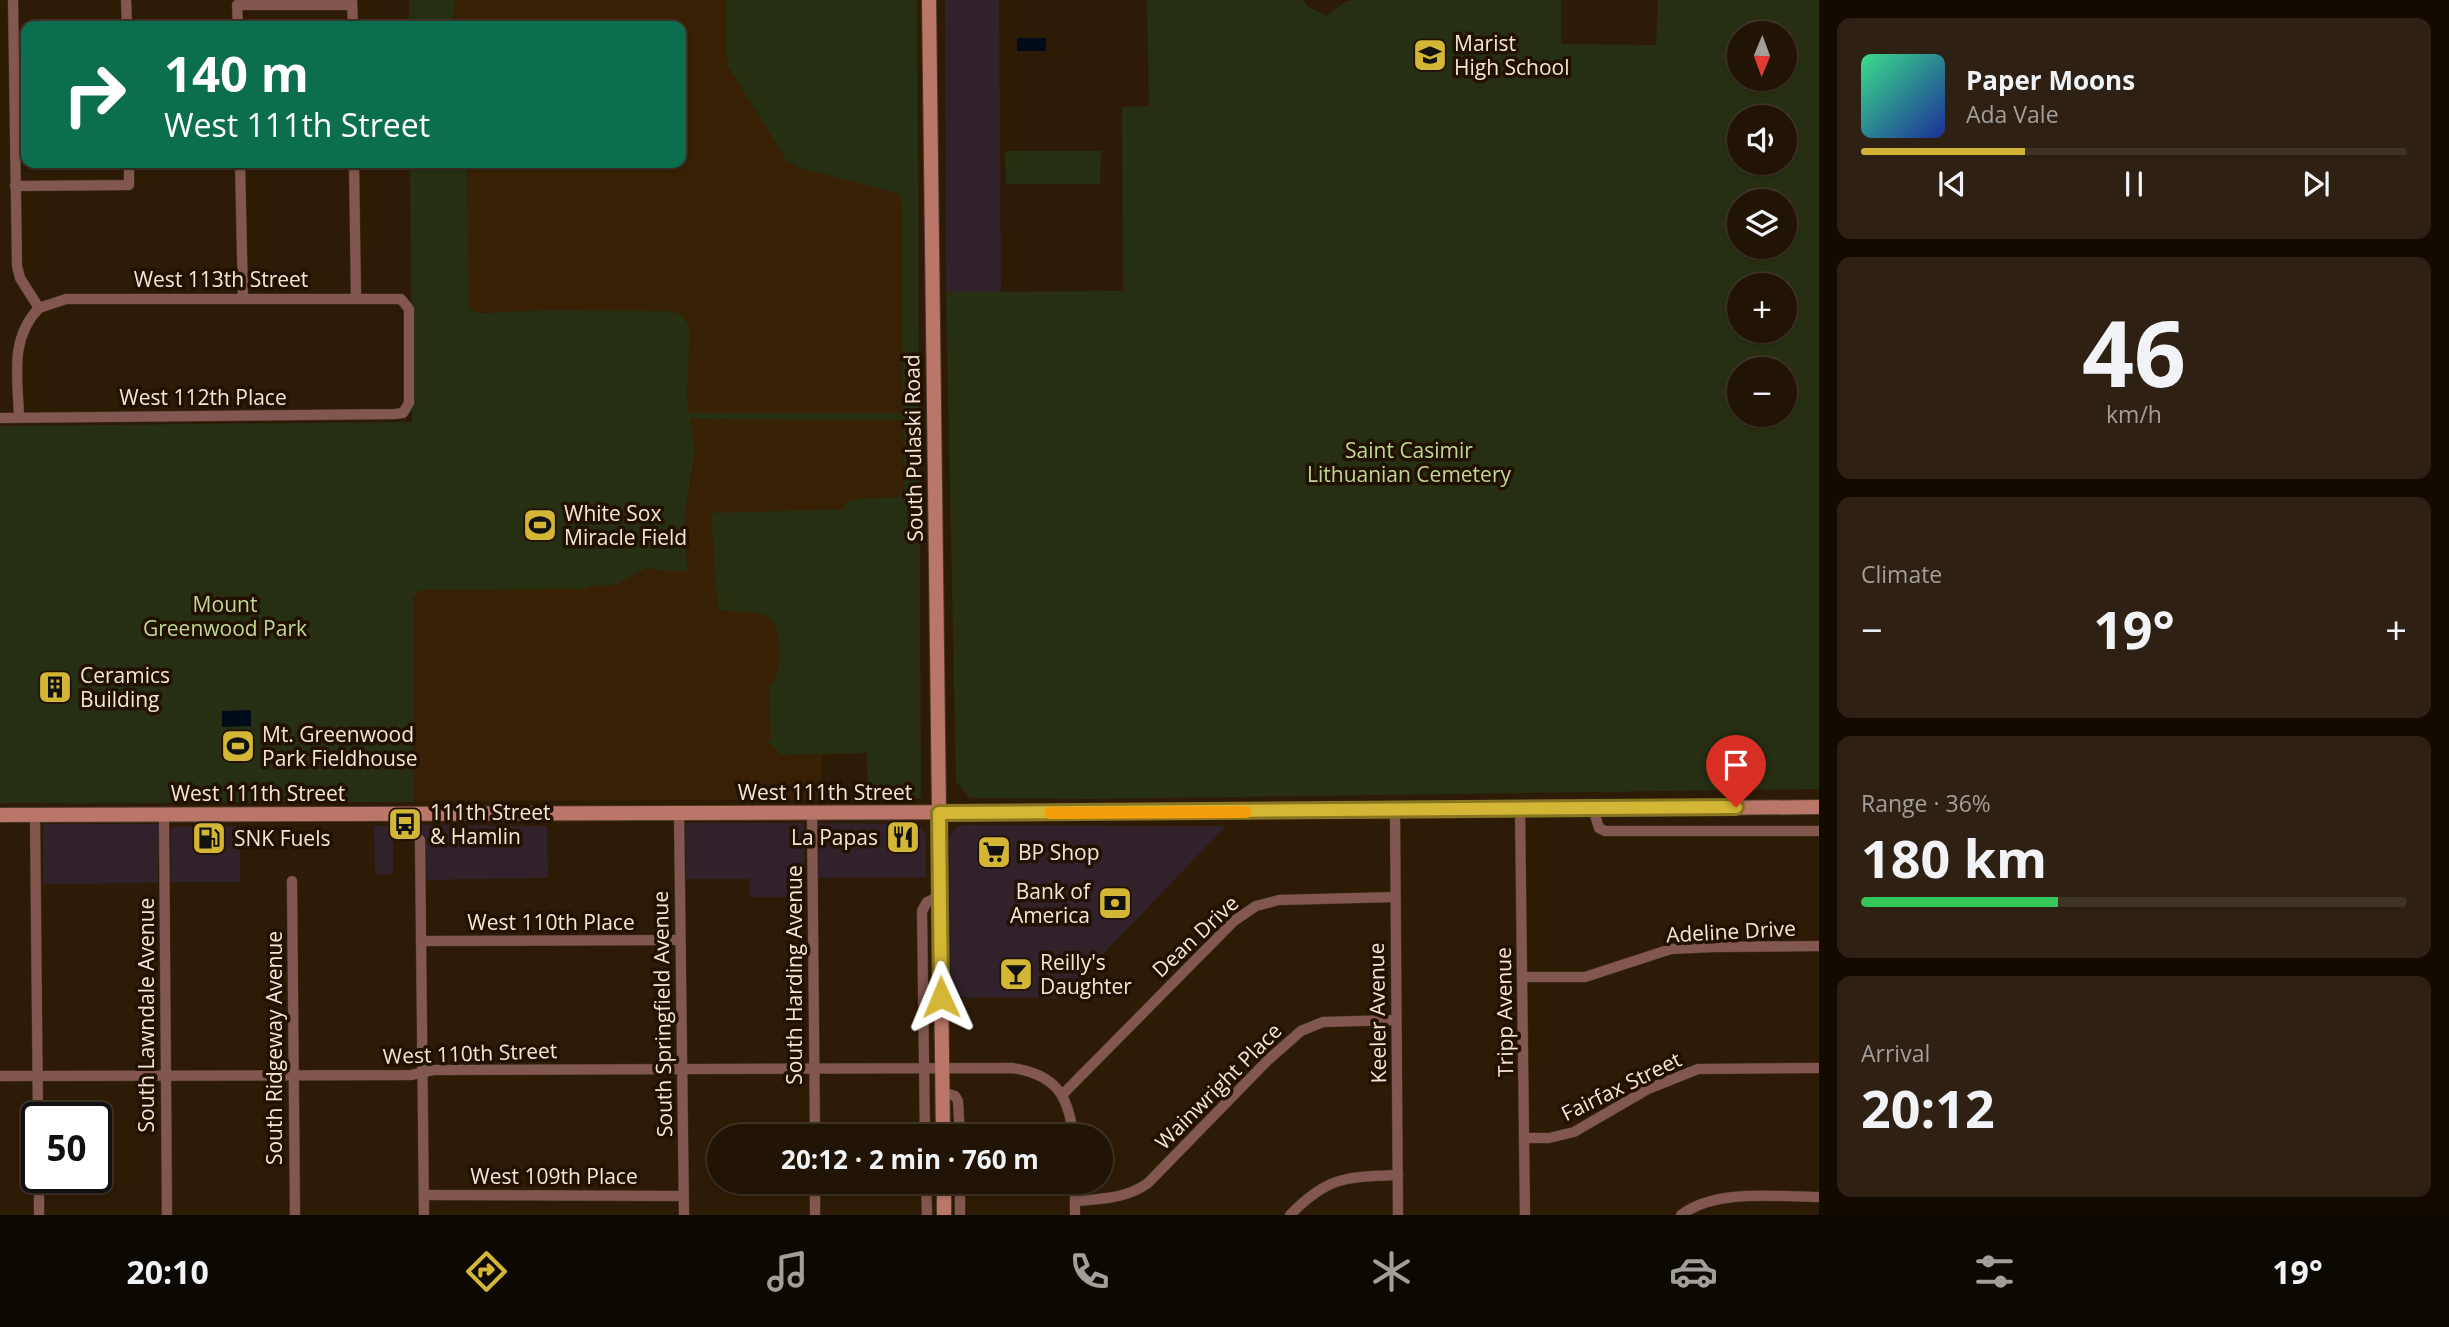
<!DOCTYPE html>
<meta charset="utf-8">
<style>
body{margin:0;font-family:"Open Sans",sans-serif;background:#2e2113;color:#f1f3f6;height:100vh;display:flex;flex-direction:column;font-size:26px;white-space:nowrap}
*{box-sizing:border-box;margin:0}
p{font-size:23px;color:#a29e9a}
.icon{flex:none;width:38px;height:38px;fill:none;stroke:currentColor;stroke-width:2;stroke-linecap:round;stroke-linejoin:round}
.map{position:relative;flex:1;overflow:hidden}
.sheet{display:flex;flex-direction:column;gap:18px;padding:18px;background:#130b02;width:630px}
.sheet>*{flex:none}
.hud{position:absolute;left:21px;top:21px;width:665px;height:147px;border-radius:14px;box-shadow:0 2px 5px #0004,0 0 0 2px #3f3326;background:#0b6e4f;color:#fff;overflow:hidden}
.needle{width:46px;rotate:181deg}
.controls{position:absolute;left:1727px;top:21px;display:grid;gap:14px}
.controls a{display:grid;place-items:center;width:70px;height:70px;border-radius:50%;background:#221404;box-shadow:0 2px 5px #0004,0 0 0 2px #3f3326;font-size:35px}
.speed{position:absolute;left:21px;top:1102px;display:flex;gap:14px;font-size:35px;font-weight:700;text-align:center}
.speed>*{display:grid;place-content:center;width:91px;height:91px;border-radius:50%;background:#221404;box-shadow:0 2px 5px #0004,0 0 0 2px #3f3326;line-height:1}
.speed .limit{border:4px solid #111;border-radius:10px;background:#fff;color:#111}
.pin{position:absolute;display:grid;place-items:center;width:60px;height:60px;color:#fff;margin:-72px -30px;border-radius:50% 50% 50% 0;rotate:-45deg;box-shadow:0 0 7px #0007}
.pin .icon{rotate:45deg}
.me{position:absolute;width:77px;margin:-38px;rotate:359deg;stroke-linejoin:round;filter:drop-shadow(0 0 5px #0008)}
.turn{display:flex;align-items:center;gap:24px;height:147px;padding:0 28px;font-size:32px}
.turn .icon{width:91px;height:91px;stroke-width:2.5}
.turn b{display:block;font-size:49px;line-height:60px}
.big{font-size:52px;font-weight:700;line-height:1.1}
.sheet .tile{flex:1;display:flex;flex-direction:column;justify-content:center;gap:10px;min-width:0;padding:0 24px;border-radius:14px;background:#2e2113}
.sheet .dial{align-items:center;gap:0}
.dial b{font-size:91px;line-height:1}
.song{display:flex;align-items:center;gap:21px}
.cover{width:84px;height:84px;border-radius:10px;background:linear-gradient(135deg,hsl(150 70% 55%),hsl(230 70% 35%))}
.played{height:7px;border-radius:4px;background:linear-gradient(90deg,#d3b635 30%,#3f3326 30%)}
.keys{display:flex;justify-content:space-around;direction:ltr}
.heat{display:flex;justify-content:space-between;align-items:center;font-size:38px;direction:ltr}
.charge{height:10px;border-radius:5px;background:linear-gradient(90deg,#34c759 36%,#3f3326 0)}
.trip{position:absolute;left:707px;top:1124px;width:406px;height:70px;border-radius:35px;background:#221404;box-shadow:0 2px 5px #0004,0 0 0 2px #3f3326;font-weight:700;line-height:70px;text-align:center}
.tabs{display:flex;height:112px;justify-content:space-around;align-items:center;background:#0e0802;color:#a29e9a}
.tabs .icon{width:49px;height:49px}
.tabs .on{color:#d3b635}
.tabs b{font-size:32px;color:#f1f3f6}
main{display:flex;flex:1;min-height:0}
.map>svg:first-child{display:block}
.commercial{fill:#31212b}
.built{fill:#372003}
.green{fill:#262f12;fill-rule:evenodd}
.water{fill:#000c1a}
.lines{fill:none;stroke-linecap:round;stroke-linejoin:round}
.street-casing{stroke:#4a3724;stroke-width:11}
.secondary-casing{stroke:#4a3724;stroke-width:16}
.street{stroke:#81574f;stroke-width:10}
.secondary{stroke:#b97669;stroke-width:14}
.route-casing{stroke:#897622;stroke-width:18}
.route{stroke:#d3b635;stroke-width:12}
.slow{stroke:#f59e0b;stroke-width:12}
.labels{text-anchor:middle;dominant-baseline:central;stroke-width:7;stroke-linejoin:round;paint-order:stroke}
.poi-label{font-size:21px;fill:#f3e6d9;stroke:#231100;text-anchor:start}
.street-label{font-size:21px;fill:#f3e6d9;stroke:#231100}
.park-label{font-size:21px;fill:#bfd992;stroke:#231100}
</style>
<main>
<div class="map">
<svg width="1819" height="1215" viewBox="0 0 1819 1215">
<rect width="100%" height="100%" fill="#2e1b06"/>
<!-- commercial -->
<g class="commercial">
<path d="M945 0H999L1001 292H946Z"/>
<path d="M685 823H804V897H750L749 879H686Z"/>
<path d="M817 823 917 824 926 834V877L818 878Z"/>
<path d="M43 824H159L158 883 43 884Z"/>
<path d="M393 825V874L375 875 374 826Z"/>
<path d="M419 825 547 826 548 878 420 880Z"/>
<path d="M965 825 1226 826 1061 998 951 997 949 837 957 827Z"/>
<path d="M240 826V882H170L171 827Z"/>
</g>
<!-- built -->
<path class="built" d="M455 0H917L921 795 918 799 868 798 867 753 822 755 820 799 413 802V598L420 590 616 585 647 568 666 571H688L684 533 685 514 694 462 687 400 690 328 676 312 552 310 480 313 468 309 467 163H681V26H453Z"/>
<!-- green -->
<g class="green">
<path d="M409 0H455L453 26H409Z"/>
<path d="M726 0H917L921 795 918 799 868 798 867 753 782 755 767 742 771 738 769 685C786 674 784 623 764 615 751 611 732 612 718 610L711 513 843 509 845 504 855 499 898 497 904 490V420L690 419 695 451 685 514 684 533 688 571H666L647 568 616 585 588 586 587 589 420 590 413 598V802L0 803V426L412 422 410 163H467L469 309 480 313 551 310 670 311 681 314 690 328 687 400 689 413H903L901 194 800 168 787 161 728 66 726 52Z"/>
<path d="M1147 0H1303L1307 6 1326 16 1345 2 1352 0H1561V44L1656 45 1658 0H1819V789L1090 799 970 798 956 782 946 292 1123 291 1122 107 1149 106ZM1740 33H1785V79H1740ZM1740 117H1785V163H1740ZM1740 201H1785V247H1740ZM1740 285H1785V331H1740ZM1740 369H1785V415H1740Z"/>
<path d="M1005 151H1101L1100 184H1006Z"/>
</g>
<!-- water -->
<g class="water">
<rect x="1017" y="38" width="29" height="13"/>
<path d="M251 710V726L222 727V711Z"/>
</g>
<g class="lines">
<!-- street casing -->
<g class="street-casing">
<g id="street">
<path d="M13 0 17 266 20 278 39 308C9 339 18 378 19 417"/>
<path d="M126 0 127 26"/>
<path d="M352 0 353 26"/>
<path d="M238 26 237 5H352"/>
<path d="M240 163 243 297"/>
<path d="M354 163 356 298"/>
<path d="M15 186 129 185V163"/>
<path d="M0 418 395 414 403 413 409 403V309L401 299H66L39 308"/>
<path d="M1520 809 1525 1215"/>
<path d="M1593 809 1599 828 1605 831H1819"/>
<path d="M1395 811 1398 1215"/>
<path d="M679 813 684 1215"/>
<path d="M812 813 815 1136"/>
<path d="M35 815 38 1118"/>
<path d="M164 815 167 1215"/>
<path d="M420 840 424 1215"/>
<path d="M292 881 295 1215"/>
<path d="M421 941 680 940"/>
<path d="M1522 977H1585L1671 949 1715 947 1819 946"/>
<path d="M0 1076 411 1075 434 1070 1012 1068C1054 1074 1069 1094 1073 1136"/>
<path d="M942 1092 955 1096 958 1101 960 1136"/>
<path d="M1063 1094 1234 921 1256 906 1279 900 1395 897"/>
<path d="M925 1136 922 911 927 902 940 896"/>
<path d="M1524 1138H1549L1574 1132 1648 1089 1698 1069 1819 1068"/>
<path d="M39 1178V1215"/>
<path d="M815 1181V1215"/>
<path d="M926 1181 927 1215"/>
<path d="M960 1181V1215"/>
<path d="M1075 1181V1215"/>
<path d="M424 1195 683 1196"/>
<path d="M1075 1201C1101 1199 1126 1199 1148 1183L1268 1060 1301 1031 1323 1022 1396 1020"/>
<path d="M1290 1215C1328 1176 1346 1177 1398 1175"/>
<path d="M1681 1215C1716 1188 1777 1197 1819 1197"/>
</g>
</g>
<!-- secondary casing -->
<g class="secondary-casing">
<g id="secondary">
<path d="M929 0 943 1136"/>
<path d="M0 815 1395 811 1819 807"/>
<path d="M944 1181V1215"/>
</g>
</g>
<!-- street -->
<use href="#street" class="street"/>
<!-- secondary -->
<use href="#secondary" class="secondary"/>
</g>
<g class="lines">
<!-- route casing -->
<g class="route-casing">
<path id="route" d="M941 997 939 813 1736 807"/>
</g>
<!-- route -->
<use href="#route" class="route"/>
<!-- slow -->
<path class="slow" d="M1050 813 1246 812"/>
</g>
<!-- icons -->
<defs>
<g id="school-square" transform="scale(1.75)"><rect x="-9" y="-9" width="18" height="18" rx="4" fill="#d3b635" stroke="#231100"/><path d="M0-5L7-2L0 1L-7-2ZM-4 1L0 2.5L4 1V4Q0 6-4 4Z" fill="#111"/></g>
<g id="stadium-square" transform="scale(1.75)"><rect x="-9" y="-9" width="18" height="18" rx="4" fill="#d3b635" stroke="#231100"/><path d="M0-5a6.5 5 0 1 0 0 10a6.5 5 0 1 0 0-10ZM-3.5-1.8h7v3.6h-7Z" fill="#111"/></g>
<g id="building-square" transform="scale(1.75)"><rect x="-9" y="-9" width="18" height="18" rx="4" fill="#d3b635" stroke="#231100"/><path d="M-4-6H4V6H1V3H-1V6H-4ZM-2.5-4.3h1.7v1.8h-1.7ZM.8-4.3h1.7v1.8H.8ZM-2.5-1h1.7V.8h-1.7ZM.8-1h1.7V.8H.8Z" fill="#111"/></g>
<g id="bus-square" transform="scale(1.75)"><rect x="-9" y="-9" width="18" height="18" rx="4" fill="#d3b635" stroke="#231100"/><path d="M-5-6H5V4H4V6H2V4H-2V6H-4V4H-5ZM-3.5-4V0h7V-4ZM-3.5 1.2v1.5H-2V1.2ZM2 1.2v1.5H3.5V1.2Z" fill="#111"/></g>
<g id="restaurant-square" transform="scale(1.75)"><rect x="-9" y="-9" width="18" height="18" rx="4" fill="#d3b635" stroke="#231100"/><path d="M-5-6h1v4h1v-4h1v4h1v-4h1v5L-1.5 .5V6h-2V.5L-5-1ZM5-6V6H3V1.5H1.5Q1.5-4 5-6Z" fill="#111"/></g>
<g id="fuel-square" transform="scale(1.75)"><rect x="-9" y="-9" width="18" height="18" rx="4" fill="#d3b635" stroke="#231100"/><path d="M-5.5-6h7V0h2V4h1.3V-2.5L3-4.5l.8-.8L6-3V5H2.5V1h-1V6h-7ZM-4.2-4.7v3.2H.2V-4.7Z" fill="#111"/></g>
<g id="supermarket-square" transform="scale(1.75)"><rect x="-9" y="-9" width="18" height="18" rx="4" fill="#d3b635" stroke="#231100"/><path d="M-6-5.5h2.5l.6 2H6L4.5 2H-2.5L-4.4-4H-6ZM-1.5 3.2a1.3 1.3 0 1 0 .1 0ZM3 3.2a1.3 1.3 0 1 0 .1 0Z" fill="#111"/></g>
<g id="bank-square" transform="scale(1.75)"><rect x="-9" y="-9" width="18" height="18" rx="4" fill="#d3b635" stroke="#231100"/><path d="M-6-4H6V4H-6ZM0-2.3a2.3 2.3 0 1 0 0 4.6a2.3 2.3 0 1 0 0-4.6Z" fill="#111"/></g>
<g id="bar-square" transform="scale(1.75)"><rect x="-9" y="-9" width="18" height="18" rx="4" fill="#d3b635" stroke="#231100"/><path d="M-6-5H6L.8 .8V4.5H3.5V6h-7V4.5H-.8V.8Z" fill="#111"/></g>
</defs>
<g fill-rule="evenodd">
<use href="#school-square" x="1430" y="55"/>
<use href="#stadium-square" x="540" y="525"/>
<use href="#building-square" x="55" y="687"/>
<use href="#stadium-square" x="238" y="746"/>
<use href="#bus-square" x="405" y="824"/>
<use href="#restaurant-square" x="903" y="837"/>
<use href="#fuel-square" x="209" y="838"/>
<use href="#supermarket-square" x="994" y="852"/>
<use href="#bank-square" x="1115" y="903"/>
<use href="#bar-square" x="1016" y="974"/>
</g>
<g class="labels">
<!-- poi labels -->
<g class="poi-label">
<text x="1454" y="43">Marist<tspan x="1454" dy="24">High School</tspan></text>
<text x="564" y="513">White Sox<tspan x="564" dy="24">Miracle Field</tspan></text>
<text x="80" y="675">Ceramics<tspan x="80" dy="24">Building</tspan></text>
<text x="262" y="734">Mt. Greenwood<tspan x="262" dy="24">Park Fieldhouse</tspan></text>
<text x="430" y="812">111th Street<tspan x="430" dy="24">&amp; Hamlin</tspan></text>
<text x="878" y="837" text-anchor="end">La Papas</text>
<text x="234" y="838">SNK Fuels</text>
<text x="1018" y="852">BP Shop</text>
<text x="1090" y="891" text-anchor="end">Bank of<tspan x="1090" dy="24">America</tspan></text>
<text x="1040" y="962">Reilly's<tspan x="1040" dy="24">Daughter</tspan></text>
</g>
<!-- street labels -->
<g class="street-label">
<text x="221" y="279">West 113th Street</text>
<text x="203" y="397">West 112th Place</text>
<text transform="translate(913 448) rotate(-91)">South Pulaski Road</text>
<text x="825" y="792">West 111th Street</text>
<text x="258" y="793">West 111th Street</text>
<text x="551" y="922">West 110th Place</text>
<text transform="translate(1731 931) rotate(-3)">Adeline Drive</text>
<text transform="translate(1195 936) rotate(-43)">Dean Drive</text>
<text transform="translate(794 975) rotate(-90)">South Harding Avenue</text>
<text transform="translate(1504 1012) rotate(-91)">Tripp Avenue</text>
<text transform="translate(1377 1013) rotate(-91)">Keeler Avenue</text>
<text transform="translate(662 1014) rotate(-91)">South Springfield Avenue</text>
<text transform="translate(146 1015) rotate(-90)">South Lawndale Avenue</text>
<text transform="translate(274 1048) rotate(-90)">South Ridgeway Avenue</text>
<text transform="translate(470 1053) rotate(-2)">West 110th Street</text>
<text transform="translate(1218 1086) rotate(-45)">Wainwright Place</text>
<text transform="translate(1621 1086) rotate(-26)">Fairfax Street</text>
<text x="554" y="1176">West 109th Place</text>
</g>
<!-- park labels -->
<g class="park-label">
<text x="1409" y="450">Saint Casimir<tspan x="1409" dy="24">Lithuanian Cemetery</tspan></text>
<text x="225" y="604">Mount<tspan x="225" dy="24">Greenwood Park</tspan></text>
</g>
</g>
</svg>
<div class="controls">
<a><svg class="needle" viewBox="-14 -14 28 28"><path d="M0-13l5 13h-10z" fill="#e53935"/><path d="M0 13l5-13h-10z" fill="#a29e9a"/></svg></a>
<a><svg class="icon" aria-label="sound" viewBox="0 0 24 24"><path d="M4 9h4l5-4v14l-5-4H4zM17 9q2 3 0 6"/></svg></a>
<a><svg class="icon" aria-label="layers" viewBox="0 0 24 24"><path d="M12 4l9 5-9 5-9-5zM3 14l9 5 9-5"/></svg></a>
<a>+</a>
<a>−</a>
</div>
<div class="speed"><div class="limit">50</div></div>
<div class="pin" style="left:1736px;top:807px;background:#d93025"><svg class="icon" aria-label="arrive" viewBox="0 0 24 24"><path d="M6 21V4h12l-3 4 3 4H6"/></svg></div>
<svg class="me" style="left:941px;top:997px" viewBox="-20 -20 40 40"><path d="M0-17L14 15 0 8-14 15z" fill="#d3b635" stroke="#fff" stroke-width="4"/></svg>
<div class="trip">20:12 · 2 min · 760 m</div>
<div class="hud">
<div class="turn"><svg class="icon" aria-label="right" viewBox="0 0 24 24"><path d="M7 20v-9h11M14 6l5 5-5 5"/></svg><div><b>140 m</b>West 111th Street</div></div>
</div>
</div>
<section class="sheet">
<div class="tile">
<div class="song"><i class="cover"></i><div><b>Paper Moons</b><p>Ada Vale</p></div></div>
<div class="played"></div>
<div class="keys"><svg class="icon" aria-label="previous" viewBox="0 0 24 24"><path d="M18 5L8 12l10 7zM5 5v14"/></svg><svg class="icon" aria-label="pause" viewBox="0 0 24 24"><path d="M8 5v14M16 5v14"/></svg><svg class="icon" aria-label="next" viewBox="0 0 24 24"><path d="M6 5l10 7-10 7zM19 5v14"/></svg></div>
</div>
<div class="tile dial"><b>46</b><p>km/h</p></div>
<div class="tile"><p>Climate</p>
<div class="heat"><a>−</a><b class="big">19°</b><a>+</a></div>
</div>
<div class="tile"><p>Range · 36%</p><b class="big">180 km</b><div class="charge"></div></div>
<div class="tile"><p>Arrival</p><b class="big">20:12</b></div>
</section>
</main>
<nav class="tabs">
<b>20:10</b>
<svg class="icon on" aria-label="directions" viewBox="0 0 24 24"><path d="M12 3l9 9-9 9-9-9zM9 14v-3h6M13 9l2 2-2 2"/></svg>
<svg class="icon" aria-label="music" viewBox="0 0 24 24"><path d="M9 18V5l10-2v13"/><circle cx="6" cy="18" r="3"/><circle cx="16" cy="16" r="3"/></svg>
<svg class="icon" aria-label="phone" viewBox="0 0 24 24"><path d="M5 4h4l2 5-3 2q2 4 5 5l2-3 5 2v4C11 20 4 13 5 4z"/></svg>
<svg class="icon" aria-label="climate" viewBox="0 0 24 24"><path d="M12 3v18M4 7l16 10M4 17L20 7"/></svg>
<svg class="icon" aria-label="car" viewBox="0 0 24 24"><path d="M5 17H2v-5l4-1 3-4h7l3 4 3 1v5h-3M9 17h6M6 11h13"/><circle cx="7" cy="17" r="2"/><circle cx="17" cy="17" r="2"/></svg>
<svg class="icon" aria-label="filters" viewBox="0 0 24 24"><path d="M4 7h16M4 17h16"/><circle cx="9" cy="7" r="2"/><circle cx="15" cy="17" r="2"/></svg>
<b>19°</b>
</nav>
